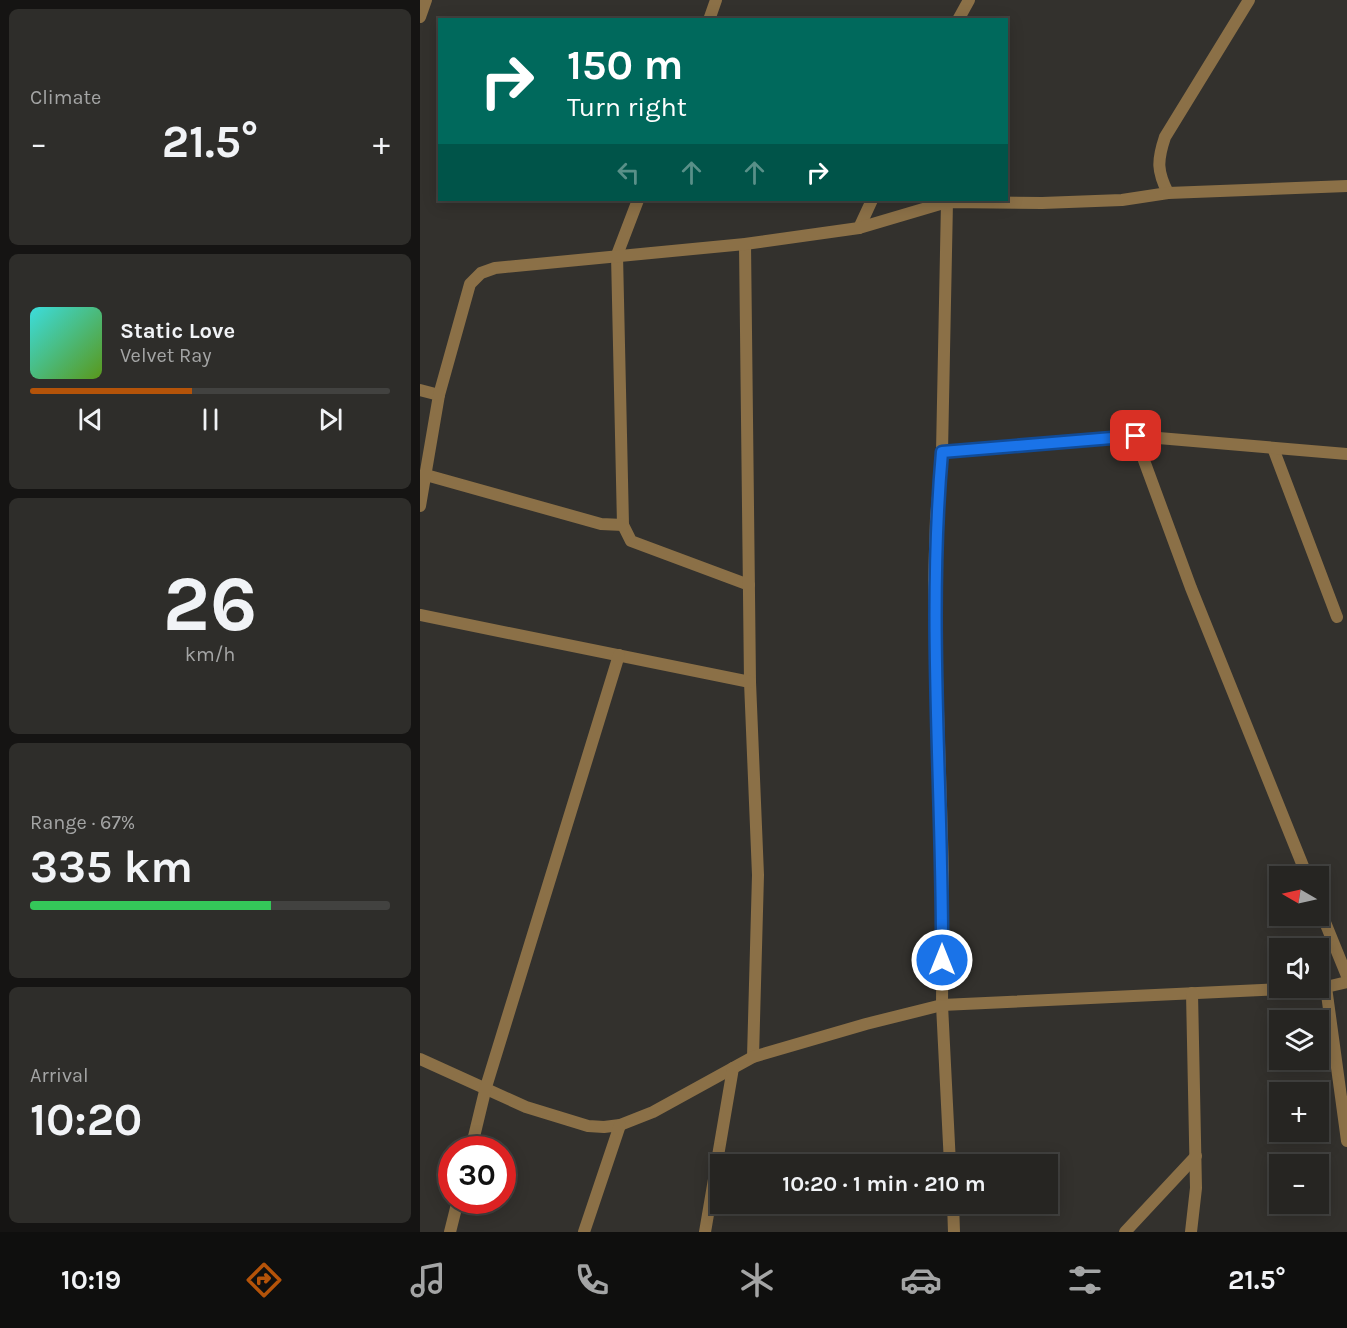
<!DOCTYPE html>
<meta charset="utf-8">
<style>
body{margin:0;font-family:Karla,sans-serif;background:#2e2d2a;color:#f1f3f6;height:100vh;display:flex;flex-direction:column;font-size:22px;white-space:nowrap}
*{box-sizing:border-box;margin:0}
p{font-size:20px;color:#a4a5a5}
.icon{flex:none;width:33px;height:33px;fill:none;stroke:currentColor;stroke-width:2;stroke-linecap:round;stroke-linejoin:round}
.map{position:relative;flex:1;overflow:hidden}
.side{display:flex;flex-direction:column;gap:9px;padding:9px;background:#151413;width:420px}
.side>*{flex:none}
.hud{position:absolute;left:18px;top:18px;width:570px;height:183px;border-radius:0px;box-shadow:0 3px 15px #0003,0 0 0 2px #424240;background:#00695c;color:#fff;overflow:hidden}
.needle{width:39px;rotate:279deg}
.controls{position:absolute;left:849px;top:866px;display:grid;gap:12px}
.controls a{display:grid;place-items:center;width:60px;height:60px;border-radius:0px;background:#262522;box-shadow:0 3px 15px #0003,0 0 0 2px #424240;font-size:30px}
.speed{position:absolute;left:18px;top:1136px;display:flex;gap:12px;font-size:30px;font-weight:700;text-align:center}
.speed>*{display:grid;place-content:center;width:78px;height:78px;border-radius:50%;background:#262522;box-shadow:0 3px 15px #0003,0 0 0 2px #424240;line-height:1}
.speed .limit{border:9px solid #d22;background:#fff;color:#111}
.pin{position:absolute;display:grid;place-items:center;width:51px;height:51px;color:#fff;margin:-26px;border-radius:12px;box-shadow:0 3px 9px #0006}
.me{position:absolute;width:66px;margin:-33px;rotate:0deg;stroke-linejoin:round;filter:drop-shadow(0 0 4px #0008)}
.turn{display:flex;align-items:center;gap:21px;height:126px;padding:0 30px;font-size:27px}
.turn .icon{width:78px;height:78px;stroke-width:2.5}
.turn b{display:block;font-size:42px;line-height:51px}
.lanes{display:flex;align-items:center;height:57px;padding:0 30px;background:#0003;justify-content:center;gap:30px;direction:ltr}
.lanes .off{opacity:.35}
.big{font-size:45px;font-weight:700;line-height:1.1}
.side .tile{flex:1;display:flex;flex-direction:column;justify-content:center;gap:9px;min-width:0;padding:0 21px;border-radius:9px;background:#2e2d2a}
.side .dial{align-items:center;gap:0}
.dial b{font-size:78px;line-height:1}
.song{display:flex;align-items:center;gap:18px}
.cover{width:72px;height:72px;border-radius:9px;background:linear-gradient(135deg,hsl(180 70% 55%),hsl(90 70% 35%))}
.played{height:6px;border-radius:3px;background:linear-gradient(90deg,#b45309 45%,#424240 45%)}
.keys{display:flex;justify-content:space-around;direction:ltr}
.heat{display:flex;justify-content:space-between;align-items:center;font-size:33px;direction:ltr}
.charge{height:9px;border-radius:4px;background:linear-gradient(90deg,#34c759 67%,#424240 0)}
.trip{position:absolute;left:290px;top:1154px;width:348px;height:60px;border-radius:0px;background:#262522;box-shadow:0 3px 15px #0003,0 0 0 2px #424240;font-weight:700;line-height:60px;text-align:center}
.tab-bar{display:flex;height:96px;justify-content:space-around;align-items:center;background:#0f0f0e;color:#a4a5a5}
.tab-bar .icon{width:42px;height:42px}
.tab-bar .active{color:#b45309}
.tab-bar b{font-size:27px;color:#f1f3f6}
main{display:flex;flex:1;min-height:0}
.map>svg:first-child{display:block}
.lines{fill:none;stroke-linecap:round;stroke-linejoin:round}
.street{stroke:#8b7047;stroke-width:12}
.route-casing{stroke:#114b97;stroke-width:15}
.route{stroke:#1a73e8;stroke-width:10}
</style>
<main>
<section class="side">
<div class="tile"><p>Climate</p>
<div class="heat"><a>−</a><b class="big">21.5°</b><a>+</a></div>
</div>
<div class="tile">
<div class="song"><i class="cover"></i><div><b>Static Love</b><p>Velvet Ray</p></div></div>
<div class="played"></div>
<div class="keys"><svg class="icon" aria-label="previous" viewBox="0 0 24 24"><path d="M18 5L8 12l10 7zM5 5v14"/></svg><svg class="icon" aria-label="pause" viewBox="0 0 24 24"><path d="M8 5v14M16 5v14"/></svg><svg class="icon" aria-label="next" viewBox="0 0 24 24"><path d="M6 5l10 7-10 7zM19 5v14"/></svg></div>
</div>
<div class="tile dial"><b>26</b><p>km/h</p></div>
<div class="tile"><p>Range · 67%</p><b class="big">335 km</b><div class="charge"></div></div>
<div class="tile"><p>Arrival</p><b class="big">10:20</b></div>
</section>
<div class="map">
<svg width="927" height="1232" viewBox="0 0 927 1232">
<rect width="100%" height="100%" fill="#33312d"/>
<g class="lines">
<!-- street -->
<g class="street">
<path d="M0 17 6 0"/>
<path d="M289 20 296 0"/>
<path d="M538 20 549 0"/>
<path d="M748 193C737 171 737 161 745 137L829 0"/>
<path d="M218 200 197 255 203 525 211 541 329 585"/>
<path d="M527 202 522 452 516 518 514 580 523 870 522 1005 530 1164"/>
<path d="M439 228 452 200"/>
<path d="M325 244 330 682 338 875 333 1057"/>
<path d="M0 390 19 395"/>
<path d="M715 436 771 588 887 876"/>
<path d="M853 448 917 617"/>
<path d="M522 452 715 436 927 454"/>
<path d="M6 475 181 524 203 525"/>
<path d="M0 506 19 395 50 284 61 273 75 268 325 244 439 228 527 202 622 203 702 200 748 193 927 186"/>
<path d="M0 615 330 682"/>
<path d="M898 905 927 976"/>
<path d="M906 987 927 1141"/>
<path d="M0 1059 106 1107 168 1126 184 1127 200 1125 233 1112 333 1057 446 1024 522 1005 906 987 927 982"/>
<path d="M51 1149 66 1087 199 655"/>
<path d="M533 1203 534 1232"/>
<path d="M30 1232 38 1200"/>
<path d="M164 1232 200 1125"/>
<path d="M285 1232 313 1068"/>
<path d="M705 1232 776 1156"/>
<path d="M771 1232 776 1188 772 993"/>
</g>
</g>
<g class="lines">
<!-- route casing -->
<g class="route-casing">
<path id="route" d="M522 960C523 790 507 621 522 452L716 436"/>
</g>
<!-- route -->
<use href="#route" class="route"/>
</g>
</svg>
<div class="controls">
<a><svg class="needle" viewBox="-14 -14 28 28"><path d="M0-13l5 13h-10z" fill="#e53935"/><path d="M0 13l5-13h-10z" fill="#a4a5a5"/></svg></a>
<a><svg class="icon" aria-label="sound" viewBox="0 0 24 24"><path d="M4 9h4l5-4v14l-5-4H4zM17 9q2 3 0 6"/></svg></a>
<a><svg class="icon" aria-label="layers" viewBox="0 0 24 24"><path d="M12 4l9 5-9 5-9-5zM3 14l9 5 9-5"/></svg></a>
<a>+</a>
<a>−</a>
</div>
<div class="speed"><div class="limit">30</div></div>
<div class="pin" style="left:716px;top:436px;background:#d93025"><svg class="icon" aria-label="arrive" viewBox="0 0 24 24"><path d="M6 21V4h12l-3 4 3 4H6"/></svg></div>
<svg class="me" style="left:522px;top:960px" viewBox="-20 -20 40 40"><circle r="17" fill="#1a73e8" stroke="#fff" stroke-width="3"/><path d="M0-11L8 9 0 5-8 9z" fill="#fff"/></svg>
<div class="trip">10:20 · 1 min · 210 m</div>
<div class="hud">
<div class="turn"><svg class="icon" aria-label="right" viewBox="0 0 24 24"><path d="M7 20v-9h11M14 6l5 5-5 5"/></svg><div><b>150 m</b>Turn right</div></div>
<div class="lanes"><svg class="icon off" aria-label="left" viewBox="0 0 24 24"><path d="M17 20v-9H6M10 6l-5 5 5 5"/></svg><svg class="icon off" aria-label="ahead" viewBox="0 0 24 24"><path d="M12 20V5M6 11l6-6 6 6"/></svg><svg class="icon off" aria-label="ahead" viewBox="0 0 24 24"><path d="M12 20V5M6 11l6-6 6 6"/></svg><svg class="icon" aria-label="right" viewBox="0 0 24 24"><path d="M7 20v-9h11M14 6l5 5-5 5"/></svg></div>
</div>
</div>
</main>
<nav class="tab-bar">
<b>10:19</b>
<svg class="icon active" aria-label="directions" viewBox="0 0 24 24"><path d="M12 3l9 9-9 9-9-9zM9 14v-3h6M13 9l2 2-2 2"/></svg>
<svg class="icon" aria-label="music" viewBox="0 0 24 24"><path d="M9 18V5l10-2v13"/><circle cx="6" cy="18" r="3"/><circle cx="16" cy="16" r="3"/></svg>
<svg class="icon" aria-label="phone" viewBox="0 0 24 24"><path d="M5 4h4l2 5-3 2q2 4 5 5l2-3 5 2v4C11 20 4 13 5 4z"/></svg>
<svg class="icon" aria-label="climate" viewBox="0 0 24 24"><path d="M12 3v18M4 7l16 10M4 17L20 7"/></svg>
<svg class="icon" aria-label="car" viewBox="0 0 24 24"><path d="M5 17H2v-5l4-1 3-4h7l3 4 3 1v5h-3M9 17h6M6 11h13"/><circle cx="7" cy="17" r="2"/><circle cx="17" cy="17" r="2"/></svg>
<svg class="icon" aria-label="filters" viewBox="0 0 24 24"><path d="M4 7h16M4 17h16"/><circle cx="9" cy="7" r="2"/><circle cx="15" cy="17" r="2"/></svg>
<b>21.5°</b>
</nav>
